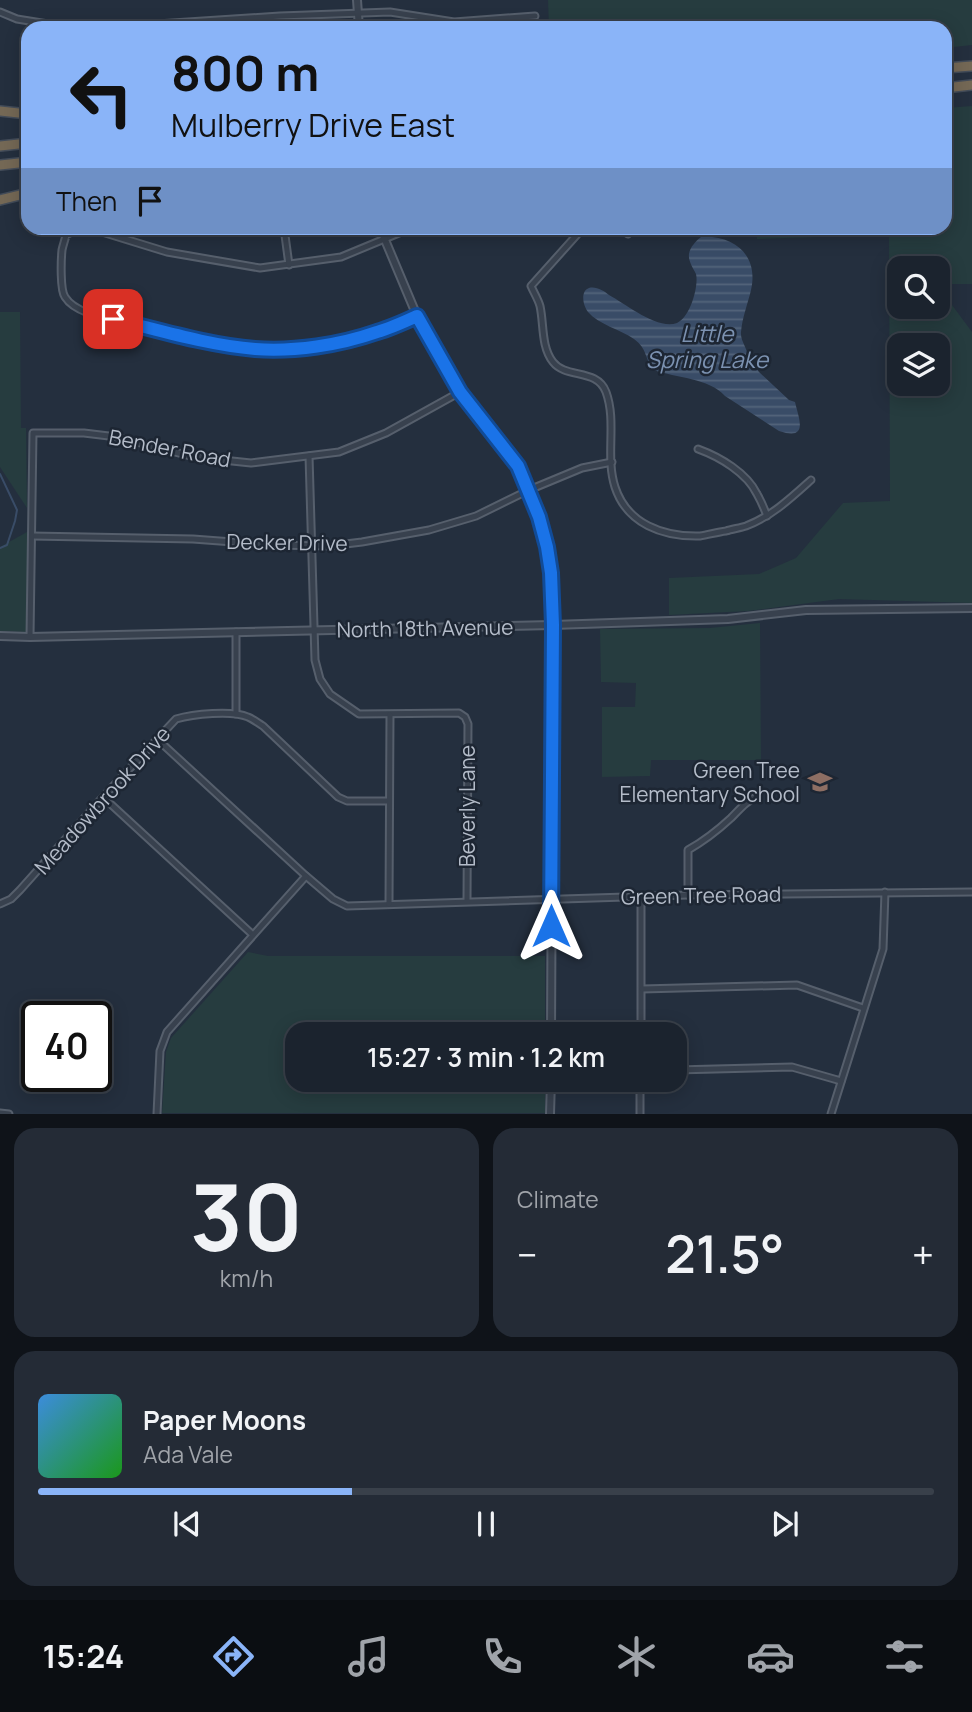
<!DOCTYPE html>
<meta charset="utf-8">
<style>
body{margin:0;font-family:Manrope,sans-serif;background:#242b36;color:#f1f3f6;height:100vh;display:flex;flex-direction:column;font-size:26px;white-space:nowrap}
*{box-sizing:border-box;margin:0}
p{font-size:23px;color:#a0a4aa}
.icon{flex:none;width:38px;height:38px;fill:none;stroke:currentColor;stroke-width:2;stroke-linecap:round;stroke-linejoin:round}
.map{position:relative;height:1114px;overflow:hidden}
.panel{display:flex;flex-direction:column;gap:14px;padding:14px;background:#0f1319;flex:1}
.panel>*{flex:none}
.hud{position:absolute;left:21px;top:21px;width:931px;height:214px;border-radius:21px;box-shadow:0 4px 18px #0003,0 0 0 2px #39404a;background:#8ab4f8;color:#111;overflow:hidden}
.buttons{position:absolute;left:887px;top:256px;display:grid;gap:14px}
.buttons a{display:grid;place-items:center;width:63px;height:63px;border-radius:14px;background:#1b232e;box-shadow:0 4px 18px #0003,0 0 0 2px #39404a;font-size:35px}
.speed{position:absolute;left:21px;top:1001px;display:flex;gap:14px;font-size:35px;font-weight:700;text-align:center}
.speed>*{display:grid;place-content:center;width:91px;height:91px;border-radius:50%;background:#1b232e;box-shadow:0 4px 18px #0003,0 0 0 2px #39404a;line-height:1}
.speed .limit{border:4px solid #111;border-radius:10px;background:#fff;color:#111}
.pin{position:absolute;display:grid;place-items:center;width:60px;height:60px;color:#fff;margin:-30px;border-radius:14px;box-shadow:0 4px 10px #0006}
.me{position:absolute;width:77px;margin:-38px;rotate:0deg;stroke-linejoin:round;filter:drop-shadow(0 0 5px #0008)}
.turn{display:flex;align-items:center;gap:24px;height:147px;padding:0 35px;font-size:32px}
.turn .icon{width:91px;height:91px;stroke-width:2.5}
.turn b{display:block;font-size:49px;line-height:60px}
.then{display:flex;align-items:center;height:66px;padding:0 35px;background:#0003;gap:14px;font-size:26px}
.big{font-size:52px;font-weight:600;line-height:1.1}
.panel .card{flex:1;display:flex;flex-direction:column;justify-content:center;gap:10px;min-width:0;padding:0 24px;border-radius:21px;background:#242b36}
.panel .dial{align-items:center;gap:0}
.dial b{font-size:91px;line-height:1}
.song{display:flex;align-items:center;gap:21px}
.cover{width:84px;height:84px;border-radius:10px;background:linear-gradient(135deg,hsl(210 70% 55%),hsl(120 70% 35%))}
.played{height:7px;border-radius:4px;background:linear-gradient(90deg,#8ab4f8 35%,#39404a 35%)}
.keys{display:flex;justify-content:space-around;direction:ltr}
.heat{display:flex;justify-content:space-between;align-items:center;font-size:38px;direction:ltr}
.panel .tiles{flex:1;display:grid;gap:14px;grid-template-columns:1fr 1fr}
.card:last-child{grid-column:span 2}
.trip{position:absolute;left:285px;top:1022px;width:402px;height:70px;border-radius:21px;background:#1b232e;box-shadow:0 4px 18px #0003,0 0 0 2px #39404a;font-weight:600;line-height:70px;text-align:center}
.menu{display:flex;height:112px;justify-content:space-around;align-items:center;background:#0b0e12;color:#a0a4aa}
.menu .icon{width:49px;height:49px}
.menu .on{color:#8ab4f8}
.menu b{font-size:32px;color:#f1f3f6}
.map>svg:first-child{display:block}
.park{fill:#263c3f;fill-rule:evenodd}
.water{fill:url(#water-rules)}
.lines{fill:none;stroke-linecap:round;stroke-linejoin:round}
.stream{stroke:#394c67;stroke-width:2}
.minor-casing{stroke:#565f6c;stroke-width:9}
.tertiary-casing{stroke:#565f6c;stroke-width:10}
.motorway-casing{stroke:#434c59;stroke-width:12}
.minor{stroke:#38414e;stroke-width:5}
.tertiary{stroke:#38414e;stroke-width:6}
.motorway{stroke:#746855;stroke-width:9}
.route-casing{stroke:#114b97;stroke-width:18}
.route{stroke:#1a73e8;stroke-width:12}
.labels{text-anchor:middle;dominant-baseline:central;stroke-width:5;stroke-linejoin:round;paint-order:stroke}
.street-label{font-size:21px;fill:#b4bcc9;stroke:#1d2633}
.poi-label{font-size:21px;fill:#b4bcc9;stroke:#1d2633;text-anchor:end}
.water-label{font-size:23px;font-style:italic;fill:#7c92b1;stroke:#1d2633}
</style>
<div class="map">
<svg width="972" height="1114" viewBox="0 0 972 1114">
<defs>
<pattern id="water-rules" width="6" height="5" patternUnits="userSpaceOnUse" patternTransform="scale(1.75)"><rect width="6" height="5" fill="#394c67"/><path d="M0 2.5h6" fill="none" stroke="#53647b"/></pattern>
</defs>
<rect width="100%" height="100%" fill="#242f3e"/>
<!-- park -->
<g class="park">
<path d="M548 0H972V45L945 48V28H549Z"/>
<path d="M972 106V284H938V268H900V306H938V286L972 332V603L839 599 748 611 669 615V578L759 574 796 558 843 503 890 501 889 235 757 239 756 228H945V108ZM900 345H938V383H900Z"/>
<path d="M0 312H20L21 428H26L27 508 0 467Z"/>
<path d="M27 532V631L25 632 0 631V547Z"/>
<path d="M760 623 761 760H651L650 776 602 777V707H635L636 683 601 682 600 629 710 628Z"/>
<path d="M248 952 268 956H545V1034H298V1080H545V1113H162L166 1052 171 1038Z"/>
</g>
<!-- water -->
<path class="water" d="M701 237C734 235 759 255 751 290 748 303 742 318 741 332 740 341 748 349 748 357L759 372 789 400 795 402C799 419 809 441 779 431L725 396C709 378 676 378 654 370 644 359 648 349 634 339 620 329 599 325 588 312 583 306 580 291 589 288 596 286 604 291 609 295 626 304 657 330 677 323 690 318 699 286 696 274 693 268 688 261 689 254 690 247 696 241 701 237Z"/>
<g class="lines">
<!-- stream -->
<path class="stream" d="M0 474 17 510 15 521 7 545 0 548"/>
<!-- minor casing -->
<g class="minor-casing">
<g id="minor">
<path d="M0 12 17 19 73 28"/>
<path d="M96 28 280 16 390 12 454 22 535 16"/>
<path d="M79 228 66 235C65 240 63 245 62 250 61 260 60 290 65 297 76 315 112 319 132 324 173 334 215 346 257 349 315 352 364 337 417 316"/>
<path d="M89 228 167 252 260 268 341 257 411 228"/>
<path d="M284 228 289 265"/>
<path d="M583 228 531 286C534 293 538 299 540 306 544 324 541 347 553 362 566 379 597 368 606 392 617 422 605 456 615 487 627 524 663 537 700 536 708 535 717 532 726 531 732 529 740 528 746 526 772 516 791 498 811 480"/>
<path d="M619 228 628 234"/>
<path d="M698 449C720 457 747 473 757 494 761 501 764 508 767 516"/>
<path d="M309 456 315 660 320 679 330 694 359 714 459 713 465 717 468 724 467 901"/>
<path d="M32 536 193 539 271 545 329 546 362 542 429 530 476 516 529 490 582 468 612 462"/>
<path d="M236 632V714"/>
<path d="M30 637 33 433H84L117 437 194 457 251 463 339 452 386 433 460 392"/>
<path d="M157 739 306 876 333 899 347 906 688 895 972 892"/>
<path d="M103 797 253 935"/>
<path d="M688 895V850C704 841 718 830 731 818 740 809 746 801 758 796"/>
<path d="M641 896V1034"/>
<path d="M0 904 11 899 20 890 103 797 176 719C193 714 232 710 248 717 253 719 258 723 263 726L338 797 347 801H389"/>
<path d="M389 904 390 715"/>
<path d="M642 989 797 985 863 1008"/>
<path d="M676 1070 792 1067 841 1081"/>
<path d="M0 1113 9 1114"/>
<path d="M157 1114 160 1051 167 1032 306 876"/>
<path d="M640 1114V1080"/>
<path d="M831 1114 883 949 885 892"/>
</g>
</g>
<!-- tertiary casing -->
<g class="tertiary-casing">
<g id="tertiary">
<path d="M357 0 359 28"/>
<path d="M380 228 417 316 460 392 518 466 529 490 539 518 547 547 551 573 553 625 551 1034"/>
<path d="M0 636 30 637 553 625 728 619 806 610 972 608"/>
<path d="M550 1114 551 1080"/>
</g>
</g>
<!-- motorway casing -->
<g class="motorway-casing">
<g id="motorway">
<path d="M945 68 972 66"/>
<path d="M945 88 972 85"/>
<path d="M0 111 28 114"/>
<path d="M0 146 28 143"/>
<path d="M0 165 28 162"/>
<path d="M0 200 28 193"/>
</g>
</g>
<!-- minor -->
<use href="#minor" class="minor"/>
<!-- tertiary -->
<use href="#tertiary" class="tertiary"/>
<!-- motorway -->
<use href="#motorway" class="motorway"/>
</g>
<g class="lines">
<!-- route casing -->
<g class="route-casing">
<path id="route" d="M113 319C159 330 207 345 255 349 294 352 340 345 377 332 391 328 404 322 417 316L460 392 518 466 539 517 547 547 551 573 553 625 551 926"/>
</g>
<!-- route -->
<use href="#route" class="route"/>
</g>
<!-- icons -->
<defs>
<g id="school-bare" transform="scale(1.89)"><path d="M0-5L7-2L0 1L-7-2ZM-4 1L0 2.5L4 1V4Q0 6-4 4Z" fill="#8d6e63" stroke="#1d2633" stroke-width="2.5" paint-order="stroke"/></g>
</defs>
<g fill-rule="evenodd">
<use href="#school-bare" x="820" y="782"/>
</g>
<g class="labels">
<!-- street labels -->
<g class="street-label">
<text transform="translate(170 448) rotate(11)">Bender Road</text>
<text transform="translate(287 542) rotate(1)">Decker Drive</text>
<text transform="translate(425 628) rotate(-1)">North 18th Avenue</text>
<text transform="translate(102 800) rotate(-48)">Meadowbrook Drive</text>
<text transform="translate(467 806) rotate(-90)">Beverly Lane</text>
<text transform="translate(701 895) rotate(-1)">Green Tree Road</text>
</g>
<!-- poi labels -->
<g class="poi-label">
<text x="800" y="770">Green Tree<tspan x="800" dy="24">Elementary School</tspan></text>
</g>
<!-- water labels -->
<g class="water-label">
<text x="707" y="333">Little<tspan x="707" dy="26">Spring Lake</tspan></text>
</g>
</g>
</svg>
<div class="buttons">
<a><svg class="icon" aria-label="search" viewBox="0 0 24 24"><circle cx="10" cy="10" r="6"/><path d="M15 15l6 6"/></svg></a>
<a><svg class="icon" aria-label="layers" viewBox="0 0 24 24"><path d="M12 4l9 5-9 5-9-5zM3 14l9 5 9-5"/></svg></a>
</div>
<div class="speed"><div class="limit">40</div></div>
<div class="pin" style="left:113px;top:319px;background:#d93025"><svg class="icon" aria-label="arrive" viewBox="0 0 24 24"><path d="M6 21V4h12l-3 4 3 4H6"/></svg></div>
<svg class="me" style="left:551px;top:926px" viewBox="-20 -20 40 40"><path d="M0-17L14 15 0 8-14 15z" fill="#1a73e8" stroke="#fff" stroke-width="4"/></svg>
<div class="trip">15:27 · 3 min · 1.2 km</div>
<div class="hud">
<div class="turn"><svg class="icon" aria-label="left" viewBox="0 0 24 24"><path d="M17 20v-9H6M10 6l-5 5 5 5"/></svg><div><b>800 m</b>Mulberry Drive East</div></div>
<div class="then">Then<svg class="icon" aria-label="arrive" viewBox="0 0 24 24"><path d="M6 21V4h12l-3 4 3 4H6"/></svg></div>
</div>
</div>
<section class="panel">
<div class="tiles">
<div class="card dial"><b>30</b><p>km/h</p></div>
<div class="card"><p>Climate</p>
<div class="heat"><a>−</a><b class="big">21.5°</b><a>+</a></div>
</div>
<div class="card">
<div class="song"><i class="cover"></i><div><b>Paper Moons</b><p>Ada Vale</p></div></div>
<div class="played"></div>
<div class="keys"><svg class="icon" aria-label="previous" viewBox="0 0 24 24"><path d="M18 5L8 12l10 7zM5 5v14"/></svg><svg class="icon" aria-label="pause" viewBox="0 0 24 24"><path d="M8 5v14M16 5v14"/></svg><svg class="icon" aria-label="next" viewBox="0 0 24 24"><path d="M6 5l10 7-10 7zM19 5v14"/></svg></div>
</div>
</div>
</section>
<nav class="menu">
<b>15:24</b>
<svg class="icon on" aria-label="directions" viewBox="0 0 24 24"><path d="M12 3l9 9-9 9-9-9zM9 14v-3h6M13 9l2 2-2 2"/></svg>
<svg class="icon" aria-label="music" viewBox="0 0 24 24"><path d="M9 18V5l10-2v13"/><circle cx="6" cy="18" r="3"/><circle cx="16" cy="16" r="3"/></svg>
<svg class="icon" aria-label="phone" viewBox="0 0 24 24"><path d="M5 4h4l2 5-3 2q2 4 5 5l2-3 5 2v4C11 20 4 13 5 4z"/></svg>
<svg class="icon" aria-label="climate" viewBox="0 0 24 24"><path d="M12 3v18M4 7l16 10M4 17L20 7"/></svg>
<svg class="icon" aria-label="car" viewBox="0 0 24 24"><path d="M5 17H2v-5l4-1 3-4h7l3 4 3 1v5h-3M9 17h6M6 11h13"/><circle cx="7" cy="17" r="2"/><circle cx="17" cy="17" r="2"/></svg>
<svg class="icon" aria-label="filters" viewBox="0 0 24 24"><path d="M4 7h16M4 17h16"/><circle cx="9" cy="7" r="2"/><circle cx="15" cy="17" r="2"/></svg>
</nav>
